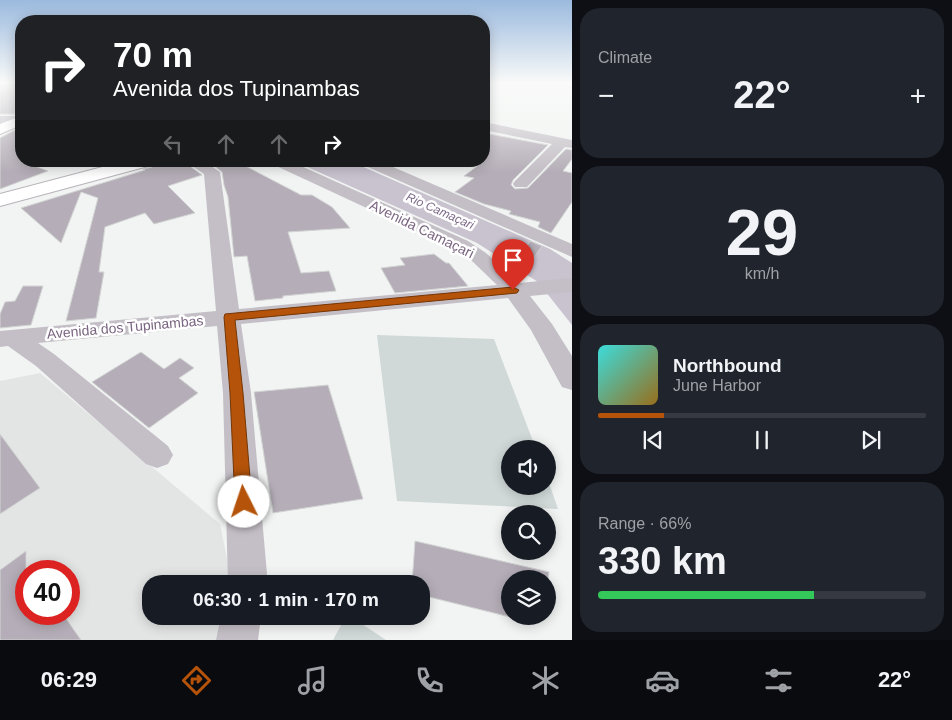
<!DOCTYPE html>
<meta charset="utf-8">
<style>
body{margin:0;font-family:Arial,sans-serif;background:#20242c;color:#f1f3f6;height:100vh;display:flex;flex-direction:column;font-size:19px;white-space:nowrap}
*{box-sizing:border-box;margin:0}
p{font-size:16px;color:#9ea1a6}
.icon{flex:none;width:28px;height:28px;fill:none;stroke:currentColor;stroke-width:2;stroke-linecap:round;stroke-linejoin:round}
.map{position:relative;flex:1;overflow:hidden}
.panel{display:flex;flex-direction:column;gap:8px;padding:8px;background:#0d0f14;width:380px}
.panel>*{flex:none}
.top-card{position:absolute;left:15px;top:15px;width:475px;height:152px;border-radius:20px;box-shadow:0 2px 12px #0003;background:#202124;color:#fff;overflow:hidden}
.buttons{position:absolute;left:501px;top:440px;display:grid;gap:10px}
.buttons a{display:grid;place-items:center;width:55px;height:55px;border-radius:50%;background:#171b24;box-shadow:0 2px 12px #0003;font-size:25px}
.speed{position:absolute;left:15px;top:560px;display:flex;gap:10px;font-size:25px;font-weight:700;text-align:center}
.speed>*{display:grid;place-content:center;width:65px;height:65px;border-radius:50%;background:#171b24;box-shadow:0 2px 12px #0003;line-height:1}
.speed .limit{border:8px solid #d22;background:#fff;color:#111}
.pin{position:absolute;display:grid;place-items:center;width:42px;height:42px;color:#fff;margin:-51px -21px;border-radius:50% 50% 50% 0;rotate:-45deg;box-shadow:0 0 5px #0007}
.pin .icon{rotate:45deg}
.me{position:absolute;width:55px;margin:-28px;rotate:356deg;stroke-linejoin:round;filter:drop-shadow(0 0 4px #0008)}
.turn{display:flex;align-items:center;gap:18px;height:105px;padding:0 15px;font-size:22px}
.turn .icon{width:65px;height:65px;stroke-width:2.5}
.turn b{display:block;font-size:35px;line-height:42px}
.lanes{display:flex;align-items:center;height:48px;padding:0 15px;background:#0003;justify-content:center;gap:25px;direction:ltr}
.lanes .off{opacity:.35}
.big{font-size:38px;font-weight:700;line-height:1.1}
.panel .tile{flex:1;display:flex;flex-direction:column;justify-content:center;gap:8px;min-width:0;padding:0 18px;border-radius:20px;background:#20242c}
.panel .dial{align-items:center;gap:0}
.dial b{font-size:65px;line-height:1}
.song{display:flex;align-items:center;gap:15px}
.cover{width:60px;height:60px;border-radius:8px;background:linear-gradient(135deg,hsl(180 70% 55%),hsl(40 70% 35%))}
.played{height:5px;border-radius:2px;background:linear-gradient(90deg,#b45309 20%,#363941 20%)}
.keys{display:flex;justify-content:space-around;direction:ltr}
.heat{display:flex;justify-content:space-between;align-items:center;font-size:28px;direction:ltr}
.charge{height:8px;border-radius:4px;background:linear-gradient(90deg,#34c759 66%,#363941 0)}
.trip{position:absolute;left:142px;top:575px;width:288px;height:50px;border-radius:20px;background:#171b24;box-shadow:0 2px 12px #0003;font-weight:700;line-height:50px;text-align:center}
.tab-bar{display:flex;height:80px;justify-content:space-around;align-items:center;background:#090b0e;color:#9ea1a6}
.tab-bar .icon{width:35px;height:35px}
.tab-bar .selected{color:#b45309}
.tab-bar b{font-size:22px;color:#f1f3f6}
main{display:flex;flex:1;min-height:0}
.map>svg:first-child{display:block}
.built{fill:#e3e5e5;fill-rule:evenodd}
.green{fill:#d0d9d8}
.water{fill:#c9c2cf}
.building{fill:#b5aeb8;stroke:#d3d5d4}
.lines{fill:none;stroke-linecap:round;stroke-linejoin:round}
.major-casing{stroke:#b8b3ba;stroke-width:2}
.minor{fill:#c4bfc6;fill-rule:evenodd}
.major{fill:#fff;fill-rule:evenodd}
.route{fill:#b45309;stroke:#753606}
.labels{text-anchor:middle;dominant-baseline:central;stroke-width:5;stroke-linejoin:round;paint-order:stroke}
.far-water-label{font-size:12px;font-style:italic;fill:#7e6b8a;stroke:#fff}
.street-label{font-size:14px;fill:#7a6580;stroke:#fff}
</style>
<main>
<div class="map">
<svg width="572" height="640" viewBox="0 0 572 640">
<rect width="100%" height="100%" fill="#f1f4f2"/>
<!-- built -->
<path class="built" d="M40 373 220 524 232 584H151V616H226L216 640H0V381ZM26 571H69V614H26Z"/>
<!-- green -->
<g class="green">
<path d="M377 335 494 339 536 449H510V486H548V480L558 509 397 501Z"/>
<path d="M346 616H350L386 640H333Z"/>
</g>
<!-- water -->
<path class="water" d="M294 161H350L550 249 572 263V325L538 282 477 243Z"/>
<!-- building -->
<g class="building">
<path d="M0 82 21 84V114H0Z"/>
<path d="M21 127V161L48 171 0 189V138Z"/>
<path d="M484 133 548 145 513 180 511 185 515 189 528 188 566 149 572 150V159L563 171 572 173V202L551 233 538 227 540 222 509 214 511 211 484 204 455 192 474 178 464 176 484 161Z"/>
<path d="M159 161H183L202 175 168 186 195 213 154 224 145 213 105 227 99 272H104L96 318 66 321 98 198 81 192 61 243 21 208 145 170 143 169 152 167 155 162Z"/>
<path d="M208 161H236L301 195H312L332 207 350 228 288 232 301 273 329 271 336 291 283 296V298L255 301 247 256 234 257 228 197 224 185 222 172Z"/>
<path d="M530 241 542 246 531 262 521 256Z"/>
<path d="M434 254 446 263H449L468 286 395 293 381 268 405 265 400 258Z"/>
<path d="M23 286H43L31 325 0 328V314L5 302 15 301Z"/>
<path d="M141 352 164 369 180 358 194 368 179 378 198 393 149 428 92 382Z"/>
<path d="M328 385 363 499 273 513 254 392Z"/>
<path d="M0 434 40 488 0 514Z"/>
<path d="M415 541 549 572 548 579H510V617L421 595V584H412Z"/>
<path d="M26 551V614H63L81 640H0V570Z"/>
</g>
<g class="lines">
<!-- major casing -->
<g class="major-casing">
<g id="major">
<path d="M21 116V125L0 134V124Z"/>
<path d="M125 161H154L152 165 0 206V194Z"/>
</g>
</g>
<!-- minor -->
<g class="minor">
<rect x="0" y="116" width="21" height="8"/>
<path d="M484 122 572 140V148L565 147 527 187H515L513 184 515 181 552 144 484 130Z"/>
<path d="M185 161H204L220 172 239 309 497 285 472 261 444 244 272 164 270 161H290L468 241 486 253 519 283 572 278V292L530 296 552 324 572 356V390L562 387 531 330 508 298 241 324 251 393 267 574 266 584H228L223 393 217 326 38 343 54 354 168 446 173 455 168 464 157 468 146 464 36 366 8 346 0 347V331L216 311 204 174Z"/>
<path d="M359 161H379L572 244V257L361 164Z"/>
<path d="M221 616H261L258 640H216Z"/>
</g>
<!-- major -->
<use href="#major" class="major"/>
</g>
<!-- sky -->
<linearGradient id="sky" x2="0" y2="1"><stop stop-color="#9bbade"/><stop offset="0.48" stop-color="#f9faf9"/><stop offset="1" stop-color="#f9faf9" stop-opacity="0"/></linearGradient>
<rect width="572" height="172" fill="url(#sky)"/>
<!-- route -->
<path class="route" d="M513 287 519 290 517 293 235 320 243 393 252 502 249 507 244 509 238 507 235 502 230 393 224 317 225 314Z"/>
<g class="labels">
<!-- far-water labels -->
<g class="far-water-label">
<text transform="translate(440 211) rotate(24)">Rio Camaçari</text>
</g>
<!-- street labels -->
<g class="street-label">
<text transform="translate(422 229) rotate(26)">Avenida Camaçari</text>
<text transform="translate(125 327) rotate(-5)">Avenida dos Tupinambas</text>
</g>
</g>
</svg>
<div class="buttons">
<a><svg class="icon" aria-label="sound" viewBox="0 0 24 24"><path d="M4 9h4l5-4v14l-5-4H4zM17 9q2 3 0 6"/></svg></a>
<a><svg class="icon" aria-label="search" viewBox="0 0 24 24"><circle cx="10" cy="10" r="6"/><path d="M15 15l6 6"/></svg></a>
<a><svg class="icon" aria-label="layers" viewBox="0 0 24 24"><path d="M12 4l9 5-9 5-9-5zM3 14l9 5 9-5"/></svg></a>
</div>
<div class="speed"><div class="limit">40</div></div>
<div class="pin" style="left:513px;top:290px;background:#d93025"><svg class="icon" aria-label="arrive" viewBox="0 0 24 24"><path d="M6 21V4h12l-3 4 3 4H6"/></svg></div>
<svg class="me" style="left:244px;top:502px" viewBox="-20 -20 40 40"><circle r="19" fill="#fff"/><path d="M0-13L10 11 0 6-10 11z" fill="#b45309"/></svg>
<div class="trip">06:30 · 1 min · 170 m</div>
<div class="top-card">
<div class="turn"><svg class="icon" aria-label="right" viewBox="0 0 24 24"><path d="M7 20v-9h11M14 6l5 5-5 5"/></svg><div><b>70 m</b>Avenida dos Tupinambas</div></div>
<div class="lanes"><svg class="icon off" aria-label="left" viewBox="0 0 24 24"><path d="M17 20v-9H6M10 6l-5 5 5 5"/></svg><svg class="icon off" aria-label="ahead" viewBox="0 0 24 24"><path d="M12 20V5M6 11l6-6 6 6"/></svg><svg class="icon off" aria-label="ahead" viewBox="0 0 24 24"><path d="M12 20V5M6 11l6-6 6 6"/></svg><svg class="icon" aria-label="right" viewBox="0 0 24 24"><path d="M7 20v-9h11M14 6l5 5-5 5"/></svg></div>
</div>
</div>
<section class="panel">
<div class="tile"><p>Climate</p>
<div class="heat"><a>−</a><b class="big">22°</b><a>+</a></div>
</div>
<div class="tile dial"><b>29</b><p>km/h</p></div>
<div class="tile">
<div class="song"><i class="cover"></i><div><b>Northbound</b><p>June Harbor</p></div></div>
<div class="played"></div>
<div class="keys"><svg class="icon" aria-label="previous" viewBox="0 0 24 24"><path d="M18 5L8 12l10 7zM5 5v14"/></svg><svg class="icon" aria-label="pause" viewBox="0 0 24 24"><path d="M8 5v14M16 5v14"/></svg><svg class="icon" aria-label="next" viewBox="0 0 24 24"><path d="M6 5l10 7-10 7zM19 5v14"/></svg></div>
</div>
<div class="tile"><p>Range · 66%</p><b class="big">330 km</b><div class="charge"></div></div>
</section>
</main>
<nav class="tab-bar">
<b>06:29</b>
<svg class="icon selected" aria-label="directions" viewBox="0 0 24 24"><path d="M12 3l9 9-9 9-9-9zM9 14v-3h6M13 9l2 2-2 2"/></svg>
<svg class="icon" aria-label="music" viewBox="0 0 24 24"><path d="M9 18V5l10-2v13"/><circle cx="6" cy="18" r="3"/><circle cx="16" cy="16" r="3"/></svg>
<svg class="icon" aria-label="phone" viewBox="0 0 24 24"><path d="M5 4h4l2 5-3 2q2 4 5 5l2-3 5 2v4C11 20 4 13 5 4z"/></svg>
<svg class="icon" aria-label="climate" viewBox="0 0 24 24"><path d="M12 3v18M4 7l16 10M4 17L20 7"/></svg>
<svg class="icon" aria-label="car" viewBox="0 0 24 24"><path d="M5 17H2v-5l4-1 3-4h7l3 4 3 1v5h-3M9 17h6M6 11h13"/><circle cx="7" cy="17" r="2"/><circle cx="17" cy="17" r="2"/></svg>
<svg class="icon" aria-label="filters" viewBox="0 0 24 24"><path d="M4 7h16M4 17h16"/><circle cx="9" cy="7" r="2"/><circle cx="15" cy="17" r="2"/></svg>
<b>22°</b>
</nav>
